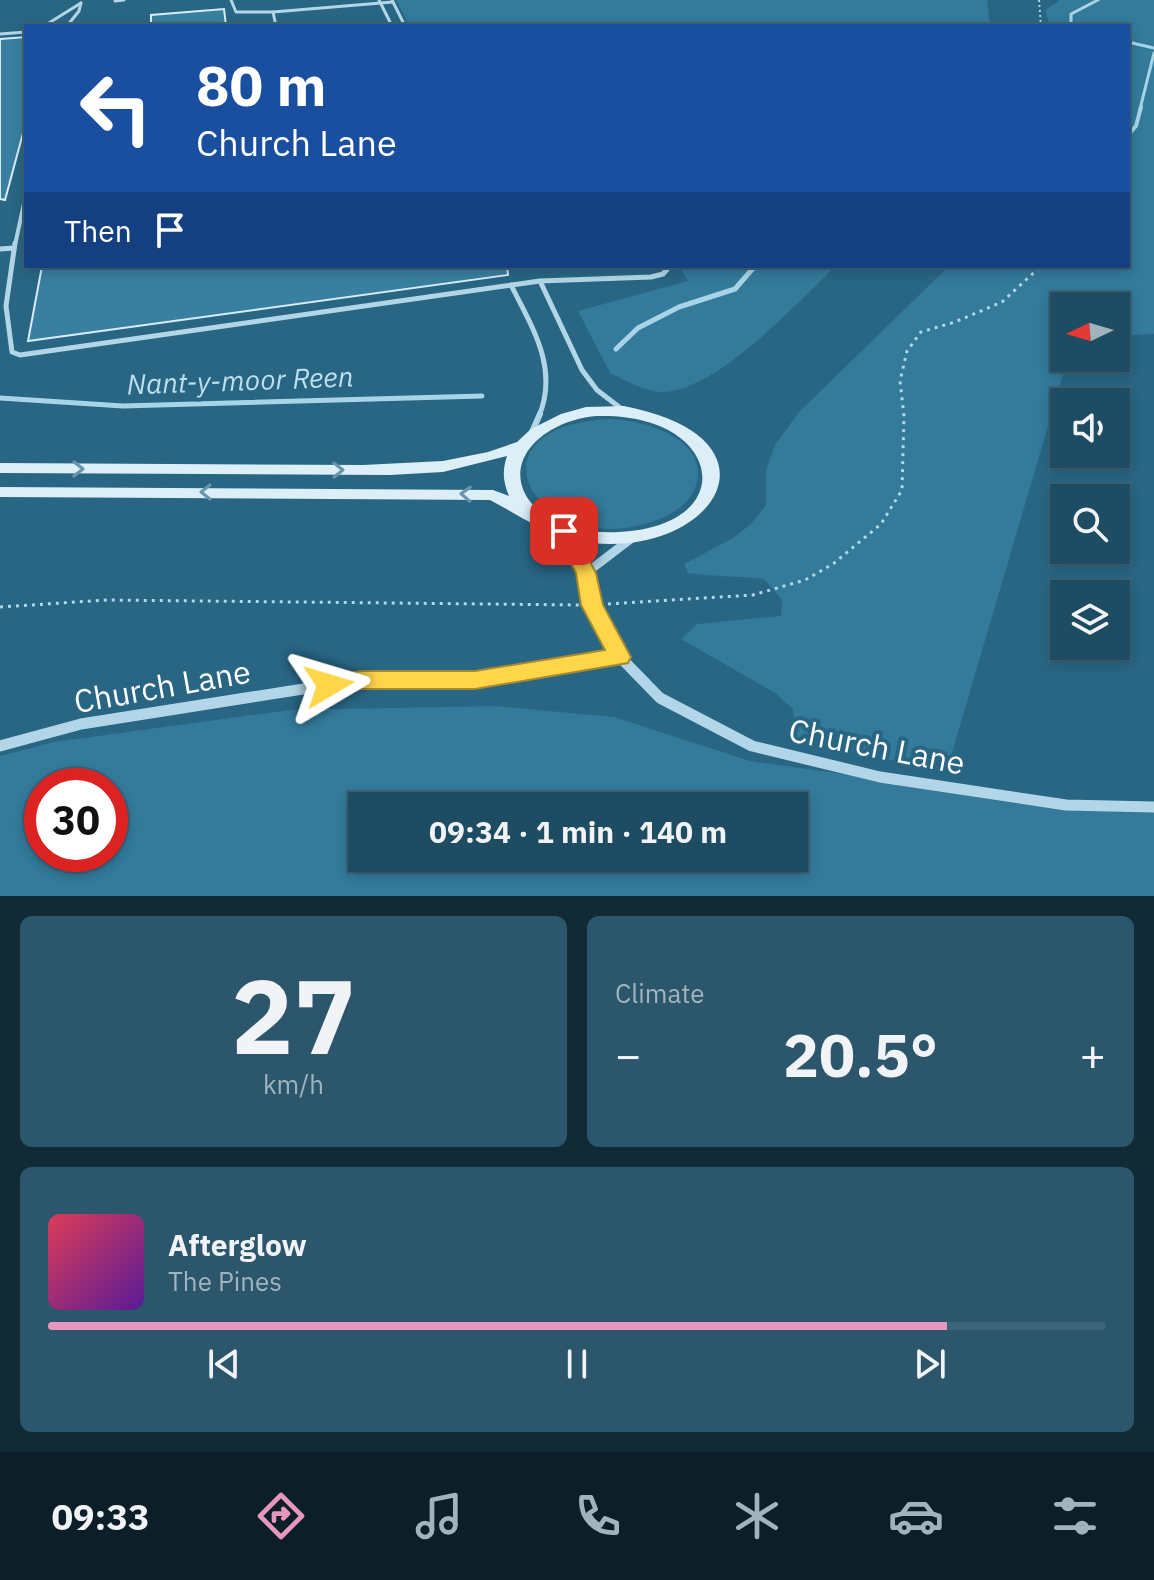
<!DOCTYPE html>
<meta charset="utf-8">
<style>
body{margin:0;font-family:"IBM Plex Sans",sans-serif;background:#2b566c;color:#f1f3f6;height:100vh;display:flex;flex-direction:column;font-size:30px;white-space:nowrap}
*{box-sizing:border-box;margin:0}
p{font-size:26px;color:#a1b4be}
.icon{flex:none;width:44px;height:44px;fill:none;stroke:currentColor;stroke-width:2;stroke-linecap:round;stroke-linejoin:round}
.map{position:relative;height:896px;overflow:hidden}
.drawer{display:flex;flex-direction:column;gap:20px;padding:20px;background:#102a36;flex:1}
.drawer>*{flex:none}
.hud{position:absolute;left:24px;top:24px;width:1106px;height:244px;border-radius:0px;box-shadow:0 4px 12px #0003,0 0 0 2px #3c6378;background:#1a4fa0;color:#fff;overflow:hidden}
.needle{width:52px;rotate:265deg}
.tools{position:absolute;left:1050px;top:292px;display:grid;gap:16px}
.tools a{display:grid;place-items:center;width:80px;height:80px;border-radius:0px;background:#1e4c63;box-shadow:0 4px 12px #0003,0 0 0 2px #3c6378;font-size:40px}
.speed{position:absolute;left:24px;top:768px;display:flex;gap:16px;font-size:40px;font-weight:700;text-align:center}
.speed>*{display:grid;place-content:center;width:104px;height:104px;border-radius:50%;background:#1e4c63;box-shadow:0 4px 12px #0003,0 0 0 2px #3c6378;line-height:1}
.speed .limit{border:12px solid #d22;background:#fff;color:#111}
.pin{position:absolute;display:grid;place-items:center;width:68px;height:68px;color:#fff;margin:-34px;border-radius:16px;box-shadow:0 4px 12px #0006}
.me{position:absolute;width:88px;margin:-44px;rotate:83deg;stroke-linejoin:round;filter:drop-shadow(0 0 6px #0008)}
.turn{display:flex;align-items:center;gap:28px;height:168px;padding:0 40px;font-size:36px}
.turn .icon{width:104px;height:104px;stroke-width:2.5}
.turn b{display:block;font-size:56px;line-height:68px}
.then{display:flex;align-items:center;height:76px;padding:0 40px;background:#0003;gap:16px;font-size:30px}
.big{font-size:60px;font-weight:800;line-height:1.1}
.drawer .widget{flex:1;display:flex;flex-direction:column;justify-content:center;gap:12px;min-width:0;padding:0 28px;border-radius:12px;background:#2b566c}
.drawer .dial{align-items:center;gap:0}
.dial b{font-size:104px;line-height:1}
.song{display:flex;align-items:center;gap:24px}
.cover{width:96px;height:96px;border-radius:12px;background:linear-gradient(135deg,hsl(350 70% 55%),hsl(270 70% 35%))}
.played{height:8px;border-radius:4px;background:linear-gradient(90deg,#e797bd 85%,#3c6378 85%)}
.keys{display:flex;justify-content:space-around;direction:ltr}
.heat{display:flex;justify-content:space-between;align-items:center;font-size:44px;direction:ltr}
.drawer .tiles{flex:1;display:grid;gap:20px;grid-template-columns:1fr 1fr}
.widget:last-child{grid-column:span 2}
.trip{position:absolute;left:348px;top:792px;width:460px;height:80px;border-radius:0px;background:#1e4c63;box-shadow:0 4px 12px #0003,0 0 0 2px #3c6378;font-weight:800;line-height:80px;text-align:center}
.dock{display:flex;height:128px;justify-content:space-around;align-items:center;background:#0c1e28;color:#a1b4be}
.dock .icon{width:56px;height:56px}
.dock .selected{color:#e797bd}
.dock b{font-size:36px;color:#f1f3f6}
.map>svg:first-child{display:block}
.green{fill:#337a9b;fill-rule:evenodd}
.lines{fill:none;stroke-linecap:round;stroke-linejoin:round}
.stream-far2{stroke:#a7d4e7;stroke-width:3}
.stream-far1{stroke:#a7d4e7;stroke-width:4}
.stream{stroke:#a7d4e7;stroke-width:5}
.building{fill:#397fa0;stroke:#d6ecf6;stroke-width:2}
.path-far1{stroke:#b2d6e7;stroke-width:2;stroke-dasharray:2 3;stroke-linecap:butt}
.path{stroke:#b2d6e7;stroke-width:3;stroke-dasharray:3 5;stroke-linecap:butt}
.lane-far3{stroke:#b2d6e7;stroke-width:3}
.lane-far2{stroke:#b2d6e7;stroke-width:4}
.lane-far1{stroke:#b2d6e7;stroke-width:5}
.lane{stroke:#b2d6e7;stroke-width:6}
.street-far1{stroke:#b2d6e7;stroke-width:9}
.street{stroke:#b2d6e7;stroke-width:11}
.secondary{fill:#dceef6;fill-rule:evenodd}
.oneway{stroke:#6796ac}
.route{fill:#ffd54a;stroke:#a68a30;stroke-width:2}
.labels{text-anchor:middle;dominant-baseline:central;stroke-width:8;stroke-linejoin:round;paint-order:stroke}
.water-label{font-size:28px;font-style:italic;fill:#bedfee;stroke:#286684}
.near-street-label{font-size:32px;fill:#fff;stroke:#286684}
</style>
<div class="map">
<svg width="1154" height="896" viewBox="0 0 1154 896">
<rect width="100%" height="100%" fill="#286684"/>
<!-- green -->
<g class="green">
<path d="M396 0H987L990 26H410Z"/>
<path d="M1060 0H1154V334L1127 335 1116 340V306H1064V358H1068L949 763 883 760 797 738 793 709 775 693 681 639 697 624 781 616 782 600 764 579C739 576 714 577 688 573L684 564 733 538 751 524 766 505V470L775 445 799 412 949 266H1128V26H1050L1045 10Z"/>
<path d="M679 266H836C796 303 718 391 662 392 646 392 624 380 610 373L578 311 688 281Z"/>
<path d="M611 419C644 421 710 438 696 485 691 503 673 514 657 520 540 565 455 426 611 419Z"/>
<path d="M495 706 614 717 750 761 1066 805 1154 807V896H0V756L54 742 290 710ZM42 786H110V854H42ZM362 806H794V858H362Z"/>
</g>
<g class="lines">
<!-- stream-far2 -->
<g class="stream-far2">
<path d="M1071 26V14L1098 0"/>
<path d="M1128 42 1154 48"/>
<path d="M1140 109 1154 53"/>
</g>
<!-- stream-far1 -->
<path class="stream-far1" d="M1128 135 1136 126 1141 107"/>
<!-- stream -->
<g class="stream">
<path d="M616 349 638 328 679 307 735 289 755 266"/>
<path d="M0 398 123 406 482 396"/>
</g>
</g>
<!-- building -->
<g class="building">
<path d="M224 9 226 26H151V15Z"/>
<path d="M26 37V122L5 200 0 199V39Z"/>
<path d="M42 266H507L508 275 28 341Z"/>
</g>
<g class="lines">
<!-- path-far1 -->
<path class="path-far1" d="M1039 0 1041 26"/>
<!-- path -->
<g class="path">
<path d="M608 604 753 595 805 580 833 564 881 524 902 490 904 416 900 381 907 351 921 332 955 322 1002 302 1041 266"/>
<path d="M0 607 107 600 580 605"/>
</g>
<!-- lane-far3 -->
<g class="lane-far3">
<path d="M231 0 236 12H273"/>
<path d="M379 0 392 26"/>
<path d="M392 0 405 26"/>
<path d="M115 1 124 0"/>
<path d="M44 26 81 3"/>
<path d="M67 26 79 11 81 3"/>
<path d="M276 26 273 12 393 2"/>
<path d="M0 34 26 32"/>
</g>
<!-- lane-far2 -->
<path class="lane-far2" d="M15 245 26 194"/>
<!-- lane-far1 -->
<g class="lane-far1">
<path d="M15 243 6 306 12 352 20 355 540 281 651 277 663 274 670 266"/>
<path d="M0 249 14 248"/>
<path d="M540 281 582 370 597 390 623 410"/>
<path d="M511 285C532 327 559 368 539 416"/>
</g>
<!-- lane -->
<path class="lane" d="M531 434 540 414"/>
<!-- street-far1 -->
<g class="street-far1">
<path d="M564 532 586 573 592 605 605 629"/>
<path d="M586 573 632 538"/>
</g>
<!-- street -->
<g class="street">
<path d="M604 627 620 657 660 698 752 746 880 777 1066 805 1154 807"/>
<path d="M0 746 81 724 360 680H475L620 657"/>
</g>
<!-- secondary -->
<path class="secondary" d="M624 406C798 440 707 568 573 540 544 533 517 514 490 500L0 497V487L493 490 509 496C503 482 502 471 507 456L443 472 390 475 0 473V463L363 465 443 461 488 452 517 442 531 429 561 414 586 407ZM597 416C723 412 743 526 619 532 599 533 578 531 559 523 512 502 506 457 551 430 565 422 581 417 597 416Z"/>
</g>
<!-- one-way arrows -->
<defs><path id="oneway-chevron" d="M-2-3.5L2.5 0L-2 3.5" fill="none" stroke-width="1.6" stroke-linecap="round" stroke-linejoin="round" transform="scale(2)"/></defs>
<g class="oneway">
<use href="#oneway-chevron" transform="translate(78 469) rotate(1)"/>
<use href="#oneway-chevron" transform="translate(338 470) rotate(-1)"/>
<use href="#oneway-chevron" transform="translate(206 492) rotate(-180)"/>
<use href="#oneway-chevron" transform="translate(466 494) rotate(-178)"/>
</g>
<!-- route -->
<path class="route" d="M564 524 571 526 596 573 603 605 631 657 628 663 475 689H360L329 694 321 691 318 685 321 678 360 671H475L605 650 581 605 576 573 554 531Z"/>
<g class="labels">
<!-- water labels -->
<g class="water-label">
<text transform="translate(240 380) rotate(-2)">Nant-y-moor Reen</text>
</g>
<!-- near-street labels -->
<g class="near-street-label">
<text transform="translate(162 686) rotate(-10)">Church Lane</text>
<text transform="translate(877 746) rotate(11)">Church Lane</text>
</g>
</g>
</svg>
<div class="tools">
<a><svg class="needle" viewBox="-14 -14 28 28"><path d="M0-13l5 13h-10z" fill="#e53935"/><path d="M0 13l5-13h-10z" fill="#a1b4be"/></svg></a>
<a><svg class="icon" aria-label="sound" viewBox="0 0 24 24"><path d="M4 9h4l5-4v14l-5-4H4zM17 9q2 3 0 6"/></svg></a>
<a><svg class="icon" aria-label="search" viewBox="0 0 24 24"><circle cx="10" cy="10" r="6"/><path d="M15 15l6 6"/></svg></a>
<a><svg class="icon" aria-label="layers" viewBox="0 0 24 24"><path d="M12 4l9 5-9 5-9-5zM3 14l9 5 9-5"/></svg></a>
</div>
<div class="speed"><div class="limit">30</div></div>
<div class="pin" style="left:564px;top:531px;background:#d93025"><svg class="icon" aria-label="arrive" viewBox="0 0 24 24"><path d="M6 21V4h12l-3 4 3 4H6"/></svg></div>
<svg class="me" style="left:329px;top:685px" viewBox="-20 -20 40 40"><path d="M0-17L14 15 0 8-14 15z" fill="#ffd54a" stroke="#fff" stroke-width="4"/></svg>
<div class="trip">09:34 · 1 min · 140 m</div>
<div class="hud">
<div class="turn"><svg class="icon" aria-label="left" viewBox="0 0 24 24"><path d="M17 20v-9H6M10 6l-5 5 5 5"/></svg><div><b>80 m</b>Church Lane</div></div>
<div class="then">Then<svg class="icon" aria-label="arrive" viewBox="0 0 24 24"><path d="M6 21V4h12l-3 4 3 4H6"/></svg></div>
</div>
</div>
<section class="drawer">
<div class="tiles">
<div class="widget dial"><b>27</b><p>km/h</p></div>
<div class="widget"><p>Climate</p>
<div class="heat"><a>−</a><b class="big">20.5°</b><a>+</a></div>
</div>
<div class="widget">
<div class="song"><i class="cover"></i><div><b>Afterglow</b><p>The Pines</p></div></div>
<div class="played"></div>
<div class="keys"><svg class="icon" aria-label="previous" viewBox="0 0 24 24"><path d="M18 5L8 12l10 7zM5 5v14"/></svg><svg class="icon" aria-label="pause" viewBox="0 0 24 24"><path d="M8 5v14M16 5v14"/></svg><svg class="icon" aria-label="next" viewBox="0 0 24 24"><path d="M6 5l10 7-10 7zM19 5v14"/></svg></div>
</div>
</div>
</section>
<nav class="dock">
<b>09:33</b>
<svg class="icon selected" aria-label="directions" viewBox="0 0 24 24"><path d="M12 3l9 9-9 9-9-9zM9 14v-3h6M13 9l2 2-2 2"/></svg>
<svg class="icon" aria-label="music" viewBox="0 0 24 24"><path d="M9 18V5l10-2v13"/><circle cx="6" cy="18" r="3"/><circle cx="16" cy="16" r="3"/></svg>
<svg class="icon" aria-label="phone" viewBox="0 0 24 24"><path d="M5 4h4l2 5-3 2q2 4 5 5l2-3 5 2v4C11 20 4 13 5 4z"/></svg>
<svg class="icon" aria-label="climate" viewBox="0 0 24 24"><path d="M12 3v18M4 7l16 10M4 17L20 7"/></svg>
<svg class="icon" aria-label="car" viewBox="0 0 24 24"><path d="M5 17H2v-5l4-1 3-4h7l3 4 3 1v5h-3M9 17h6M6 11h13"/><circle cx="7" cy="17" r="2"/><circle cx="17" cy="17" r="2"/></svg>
<svg class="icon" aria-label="filters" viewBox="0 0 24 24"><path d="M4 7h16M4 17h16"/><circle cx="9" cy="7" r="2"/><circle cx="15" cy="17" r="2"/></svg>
</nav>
